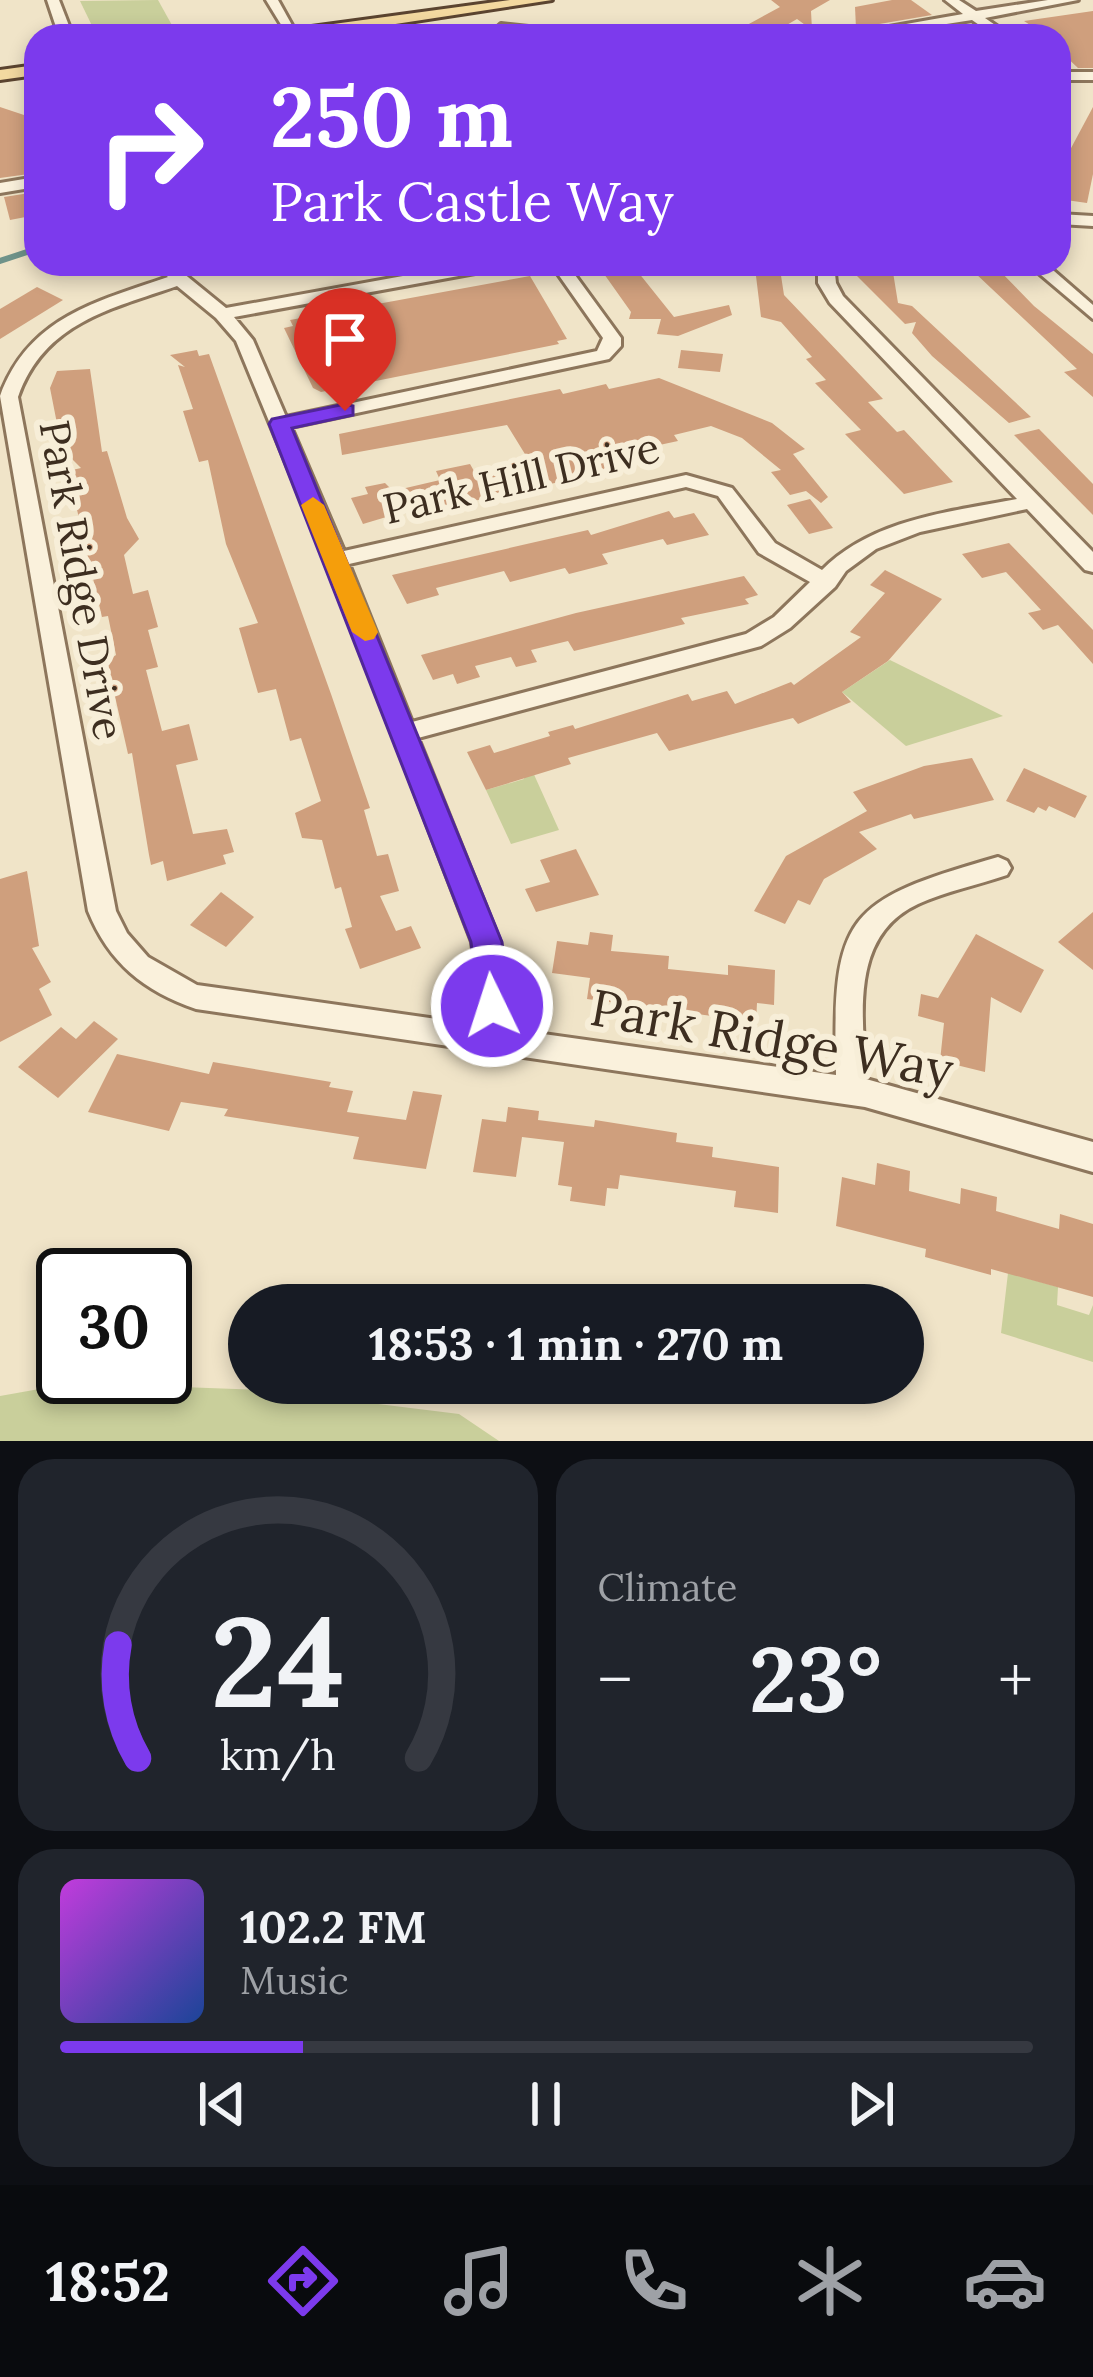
<!DOCTYPE html>
<meta charset="utf-8">
<style>
body{margin:0;font-family:Lora,serif;background:#20242c;color:#f1f3f6;height:100vh;display:flex;flex-direction:column;font-size:45px;white-space:nowrap}
*{box-sizing:border-box;margin:0}
p{font-size:39px;color:#9ea1a6}
.icon{flex:none;width:66px;height:66px;fill:none;stroke:currentColor;stroke-width:2;stroke-linecap:round;stroke-linejoin:round}
.map{position:relative;height:1441px;overflow:hidden}
.side{display:flex;flex-direction:column;gap:18px;padding:18px;background:#0d0f14;flex:1}
.side>*{flex:none}
.hud{position:absolute;left:24px;top:24px;width:1047px;height:252px;border-radius:36px;box-shadow:0 6px 18px #0003;background:#7c3aed;color:#fff;overflow:hidden}
.speed{position:absolute;left:36px;top:1248px;display:flex;gap:24px;font-size:60px;font-weight:700;text-align:center}
.speed>*{display:grid;place-content:center;width:156px;height:156px;border-radius:50%;background:#171b24;box-shadow:0 6px 18px #0003;line-height:1}
.speed .limit{border:6px solid #111;border-radius:18px;background:#fff;color:#111}
.pin{position:absolute;display:grid;place-items:center;width:102px;height:102px;color:#fff;margin:-123px -51px;border-radius:50% 50% 50% 0;rotate:-45deg;box-shadow:0 0 12px #0007}
.pin .icon{rotate:45deg}
.me{position:absolute;width:132px;margin:-66px;rotate:356deg;stroke-linejoin:round;filter:drop-shadow(0 0 9px #0008)}
.turn{display:flex;align-items:center;gap:42px;height:252px;padding:0 48px;font-size:54px}
.turn .icon{width:156px;height:156px;stroke-width:2.5}
.turn b{display:block;font-size:84px;line-height:102px}
.big{font-size:90px;font-weight:700;line-height:1.1}
.side .card{flex:1;display:flex;flex-direction:column;justify-content:center;gap:18px;min-width:0;padding:0 42px;border-radius:36px;background:#20242c}
.side .dial{align-items:center;gap:0}
.dial svg{height:312px;overflow:visible;fill:none;stroke:#363941;stroke-width:7;stroke-linecap:round;text-anchor:middle}
.dial text{fill:#f1f3f6;stroke:none}
.song{display:flex;align-items:center;gap:36px}
.cover{width:144px;height:144px;border-radius:18px;background:linear-gradient(135deg,hsl(290 70% 55%),hsl(220 70% 35%))}
.played{height:12px;border-radius:6px;background:linear-gradient(90deg,#7c3aed 25%,#363941 25%)}
.keys{display:flex;justify-content:space-around;direction:ltr}
.heat{display:flex;justify-content:space-between;align-items:center;font-size:66px;direction:ltr}
.side .tiles{flex:1;display:grid;gap:18px;grid-template-columns:1fr 1fr}
.card:last-child{grid-column:span 2}
.trip{position:absolute;left:228px;top:1284px;width:696px;height:120px;border-radius:60px;background:#171b24;box-shadow:0 6px 18px #0003;font-weight:700;line-height:120px;text-align:center}
.tab-bar{display:flex;height:192px;justify-content:space-around;align-items:center;background:#090b0e;color:#9ea1a6}
.tab-bar .icon{width:84px;height:84px}
.tab-bar .current{color:#7c3aed}
.tab-bar b{font-size:54px;color:#f1f3f6}
.map>svg:first-child{display:block}
.green{fill:#c9cf9b}
.lines{fill:none;stroke-linecap:round;stroke-linejoin:round}
.stream{stroke:#6f938a;stroke-width:6}
.building{fill:#cf9f7d}
.minor-casing{stroke:#8d765c;stroke-width:6}
.major-casing{stroke:#5b4430;stroke-width:6}
.minor{fill:#faf1dc;fill-rule:evenodd}
.major{fill:#f3d9a0;fill-rule:evenodd}
.route{fill:#7c3aed;stroke:#51269a;stroke-width:3}
.slow{fill:#f59e0b}
.labels{text-anchor:middle;dominant-baseline:central;stroke-width:12;stroke-linejoin:round;paint-order:stroke}
.street-label{font-size:42px;fill:#3d2e20;stroke:#f7eed8}
.near-street-label{font-size:51px;fill:#3d2e20;stroke:#f7eed8}
</style>
<div class="map">
<svg width="1093" height="1441" viewBox="0 0 1093 1441">
<rect width="100%" height="100%" fill="#f0e4c8"/>
<!-- green -->
<g class="green">
<path d="M158 0 178 36H97L80 1Z"/>
<path d="M890 660 1003 716 906 746 842 692Z"/>
<path d="M527 759 559 830 511 844 486 790 524 779Z"/>
<path d="M1008 1273 1058 1287 1057 1305 1089 1315 1093 1305V1362L1001 1333Z"/>
<path d="M73 1383 265 1390 459 1414 499 1441H0V1396Z"/>
</g>
<g class="lines">
<!-- stream -->
<path class="stream" d="M0 261 36 249"/>
</g>
<!-- building -->
<g class="building">
<path d="M771 0H830L811 11 812 30 797 19 773 33 747 25 780 7Z"/>
<path d="M892 0H911L932 15 856 28 855 7Z"/>
<path d="M1093 11V68H1078L1059 50V36H1047L1024 21Z"/>
<path d="M0 107 36 119V173L0 178Z"/>
<path d="M1093 107V174L1087 203 1059 199 1070 150Z"/>
<path d="M36 192V215L10 220 4 197Z"/>
<path d="M597 264H623L631 274 638 272 674 317 729 305 732 315 678 336 657 334 661 319H629L631 312Z"/>
<path d="M867 264 892 266 898 303 912 306 1031 417 1009 423 932 356 912 333 916 322 905 324 854 273 869 274Z"/>
<path d="M761 268 780 269 784 295 883 399 868 402 897 432 904 430 953 482 904 494 845 434 861 430 815 383 826 380 806 359 812 357 781 322 761 317 756 276H762Z"/>
<path d="M997 268 1034 306 1093 354V397L1064 372 1077 369 974 272Z"/>
<path d="M530 276 567 339 557 341 559 344 321 392 313 388 284 328 293 326 290 320Z"/>
<path d="M37 287 63 300 0 339V309Z"/>
<path d="M197 350 199 356 209 354 331 694 370 808 364 810 377 856 388 854 399 891 380 896 396 931 411 926 421 948 360 969 345 929 352 927 341 887 335 889 322 840 302 838 295 813 321 801 301 738 290 741 276 689 258 693 239 628 258 623 226 544 208 460 199 462 183 411 193 409 178 365 185 367 170 355Z"/>
<path d="M681 350 723 354 720 372 678 368Z"/>
<path d="M90 369 102 452 107 451 127 518 139 539 124 555 133 594 148 590 158 627 148 630 158 667 146 670 162 731 189 724 198 760 176 765 193 834 227 829 234 852 223 855 226 864 167 881 163 861 151 865 149 855 132 753 128 754 107 661 116 655 108 616 102 617 68 471 81 468 62 449 50 388 57 371Z"/>
<path d="M659 378 772 423 805 449 793 454 828 497 821 503 806 491 790 495 771 472 781 470 742 438 711 426 674 435 678 441 650 447 652 451 632 456 637 463 614 470 437 509 433 503 363 524 351 498 368 494 365 487 385 483 393 491 440 480 436 471 470 464 474 471 528 459 507 425 342 455 339 434 560 389 563 394 606 384 609 389Z"/>
<path d="M1039 429 1093 484V515L1014 435Z"/>
<path d="M810 499 833 528 809 534 787 505Z"/>
<path d="M669 511 674 518 694 513 709 535 667 545 663 539 602 554 608 564 569 574 565 568 510 582 504 571 436 588 439 595 407 604 392 575 588 530 591 535Z"/>
<path d="M1009 543 1093 630V664L1058 625 1043 630 1028 613 1041 610 1006 572 982 578 962 554Z"/>
<path d="M885 570 942 599 888 661 842 692 851 702 798 724 793 718 669 751 657 733 568 758 571 764 486 790 467 752 490 745 494 753 550 736 548 732 573 725 575 729 688 694 692 701 727 691 735 704 791 682 794 685 861 637 850 632 885 593 870 585Z"/>
<path d="M744 576 758 595 745 599 749 604 681 618 685 624 574 651 568 641 531 650 537 662 516 667 511 657 475 666 480 677 457 684 453 674 433 680 421 655 576 613Z"/>
<path d="M972 758 994 800 914 819 911 814 859 832 877 849 824 879 810 905 798 900 785 924 754 911 786 856 867 811 853 792 924 766Z"/>
<path d="M1024 768 1087 796 1075 818 1049 806 1046 811 1038 807 1034 813 1006 801Z"/>
<path d="M576 849 599 895 536 912 525 889 550 882 540 860Z"/>
<path d="M27 871 39 946 32 948 51 982 39 989 52 1015 0 1042V879Z"/>
<path d="M221 892 254 917 226 947 190 925Z"/>
<path d="M1093 912V970L1058 942Z"/>
<path d="M590 932 613 935 611 951 669 956 668 969 728 975V965L775 970 774 1005 757 1003 756 1022 587 999 590 978 552 973 557 941 588 945Z"/>
<path d="M976 934 1044 970 1021 1013 991 997 985 1072 940 1061 944 1023 918 1016 921 994 938 998Z"/>
<path d="M94 1021 118 1039 58 1098 18 1067 61 1027 76 1039Z"/>
<path d="M117 1054 209 1074 213 1062 331 1082 329 1087 353 1091 347 1112 406 1120 413 1091 442 1095 426 1169 353 1159 359 1137 224 1116 228 1109 181 1102 169 1131 88 1112Z"/>
<path d="M508 1107 539 1111 538 1120 594 1127 595 1120 677 1133 676 1142 713 1147 712 1157 779 1167 778 1213 734 1207 736 1191 620 1175 618 1189 607 1188 605 1206 570 1201 572 1187 558 1185 564 1142 522 1137 516 1177 473 1172 482 1119 506 1122Z"/>
<path d="M877 1163 910 1171 909 1191 960 1204 961 1188 997 1197 996 1211 1059 1229 1060 1214 1093 1224V1297L991 1269V1275L925 1257 926 1249 836 1226 842 1177 875 1185Z"/>
</g>
<g class="lines">
<!-- minor casing -->
<g class="minor-casing">
<g id="minor">
<path d="M47 0H59L73 36H59Z"/>
<path d="M266 0H278L298 36H288Z"/>
<path d="M945 0H959L976 11 1048 0H1078L985 18 1011 36H995L972 20 870 36H838L963 14Z"/>
<path d="M501 24 538 28 541 36 504 32 502 36H488Z"/>
<rect x="1059" y="72" width="34" height="8"/>
<path d="M36 177V187L0 193V183Z"/>
<path d="M1059 214 1093 216V226L1059 224Z"/>
<path d="M154 264H172L226 308 469 264H505L497 269 234 317 253 340 286 417 597 351 603 338 551 264H567L621 338V346L609 359 291 427 344 551 686 475 732 488 775 543 822 570C873 519 949 512 1017 499L830 303 818 283V264H834L836 283 843 296 1093 552V572L1085 570 1027 509 920 532 876 549 846 571 835 587 790 628 761 646 418 738 500 942 506 990 500 1028 836 1075C832 914 845 901 998 857L1007 861 1011 868 1007 875C978 885 946 891 918 904 849 936 863 1017 866 1079L1093 1142V1172L865 1107 196 1009C144 991 109 963 88 911L0 396C29 317 96 302 168 277ZM177 286 216 318 236 341 326 560 472 942 478 990 472 1024 197 985 148 957 127 933 116 911 18 397C44 323 110 309 177 286ZM686 487 718 496 759 553 810 582 774 617 746 634 412 722 349 564Z"/>
<path d="M1028 264H1046L1093 305V319Z"/>
</g>
</g>
<!-- major casing -->
<g class="major-casing">
<g id="major">
<path d="M510 0H552L317 36H274L282 31Z"/>
<path d="M36 65V75L0 80V70Z"/>
</g>
</g>
<!-- minor -->
<use href="#minor" class="minor"/>
<!-- major -->
<use href="#major" class="major"/>
</g>
<!-- route -->
<path class="route" d="M345 404 353 406V415L292 428 502 942 508 1006 503 1016 492 1020 480 1016 471 942 269 424 272 419Z"/>
<!-- slow -->
<path class="slow" d="M313 497 324 505 378 632 374 639 365 641 352 632 301 505Z"/>
<g class="labels">
<!-- street labels -->
<g class="street-label">
<text transform="translate(521 478) rotate(-13)">Park Hill Drive</text>
<text transform="translate(82 580) rotate(80)">Park Ridge Drive</text>
</g>
<!-- near-street labels -->
<g class="near-street-label">
<text transform="translate(772 1038) rotate(10)">Park Ridge Way</text>
</g>
</g>
</svg>
<div class="speed"><div class="limit">30</div></div>
<div class="pin" style="left:345px;top:411px;background:#d93025"><svg class="icon" aria-label="arrive" viewBox="0 0 24 24"><path d="M6 21V4h12l-3 4 3 4H6"/></svg></div>
<svg class="me" style="left:492px;top:1006px" viewBox="-20 -20 40 40"><circle r="17" fill="#7c3aed" stroke="#fff" stroke-width="3"/><path d="M0-11L8 9 0 5-8 9z" fill="#fff"/></svg>
<div class="trip">18:53 · 1 min · 270 m</div>
<div class="hud">
<div class="turn"><svg class="icon" aria-label="right" viewBox="0 0 24 24"><path d="M7 20v-9h11M14 6l5 5-5 5"/></svg><div><b>250 m</b>Park Castle Way</div></div>
</div>
</div>
<section class="side">
<div class="tiles">
<div class="card dial"><svg viewBox="0 0 100 80">
<path d="M14 69A42 42 0 1 1 86 69"/>
<path d="M14 69A42 42 0 0 1 9 40" stroke="#7c3aed"/>
<text x="50" y="56" font-size="32" font-weight="700">24</text>
<text x="50" y="72" font-size="11">km/h</text>
</svg></div>
<div class="card"><p>Climate</p>
<div class="heat"><a>−</a><b class="big">23°</b><a>+</a></div>
</div>
<div class="card">
<div class="song"><i class="cover"></i><div><b>102.2 FM</b><p>Music</p></div></div>
<div class="played"></div>
<div class="keys"><svg class="icon" aria-label="previous" viewBox="0 0 24 24"><path d="M18 5L8 12l10 7zM5 5v14"/></svg><svg class="icon" aria-label="pause" viewBox="0 0 24 24"><path d="M8 5v14M16 5v14"/></svg><svg class="icon" aria-label="next" viewBox="0 0 24 24"><path d="M6 5l10 7-10 7zM19 5v14"/></svg></div>
</div>
</div>
</section>
<nav class="tab-bar">
<b>18:52</b>
<svg class="icon current" aria-label="directions" viewBox="0 0 24 24"><path d="M12 3l9 9-9 9-9-9zM9 14v-3h6M13 9l2 2-2 2"/></svg>
<svg class="icon" aria-label="music" viewBox="0 0 24 24"><path d="M9 18V5l10-2v13"/><circle cx="6" cy="18" r="3"/><circle cx="16" cy="16" r="3"/></svg>
<svg class="icon" aria-label="phone" viewBox="0 0 24 24"><path d="M5 4h4l2 5-3 2q2 4 5 5l2-3 5 2v4C11 20 4 13 5 4z"/></svg>
<svg class="icon" aria-label="climate" viewBox="0 0 24 24"><path d="M12 3v18M4 7l16 10M4 17L20 7"/></svg>
<svg class="icon" aria-label="car" viewBox="0 0 24 24"><path d="M5 17H2v-5l4-1 3-4h7l3 4 3 1v5h-3M9 17h6M6 11h13"/><circle cx="7" cy="17" r="2"/><circle cx="17" cy="17" r="2"/></svg>
</nav>
